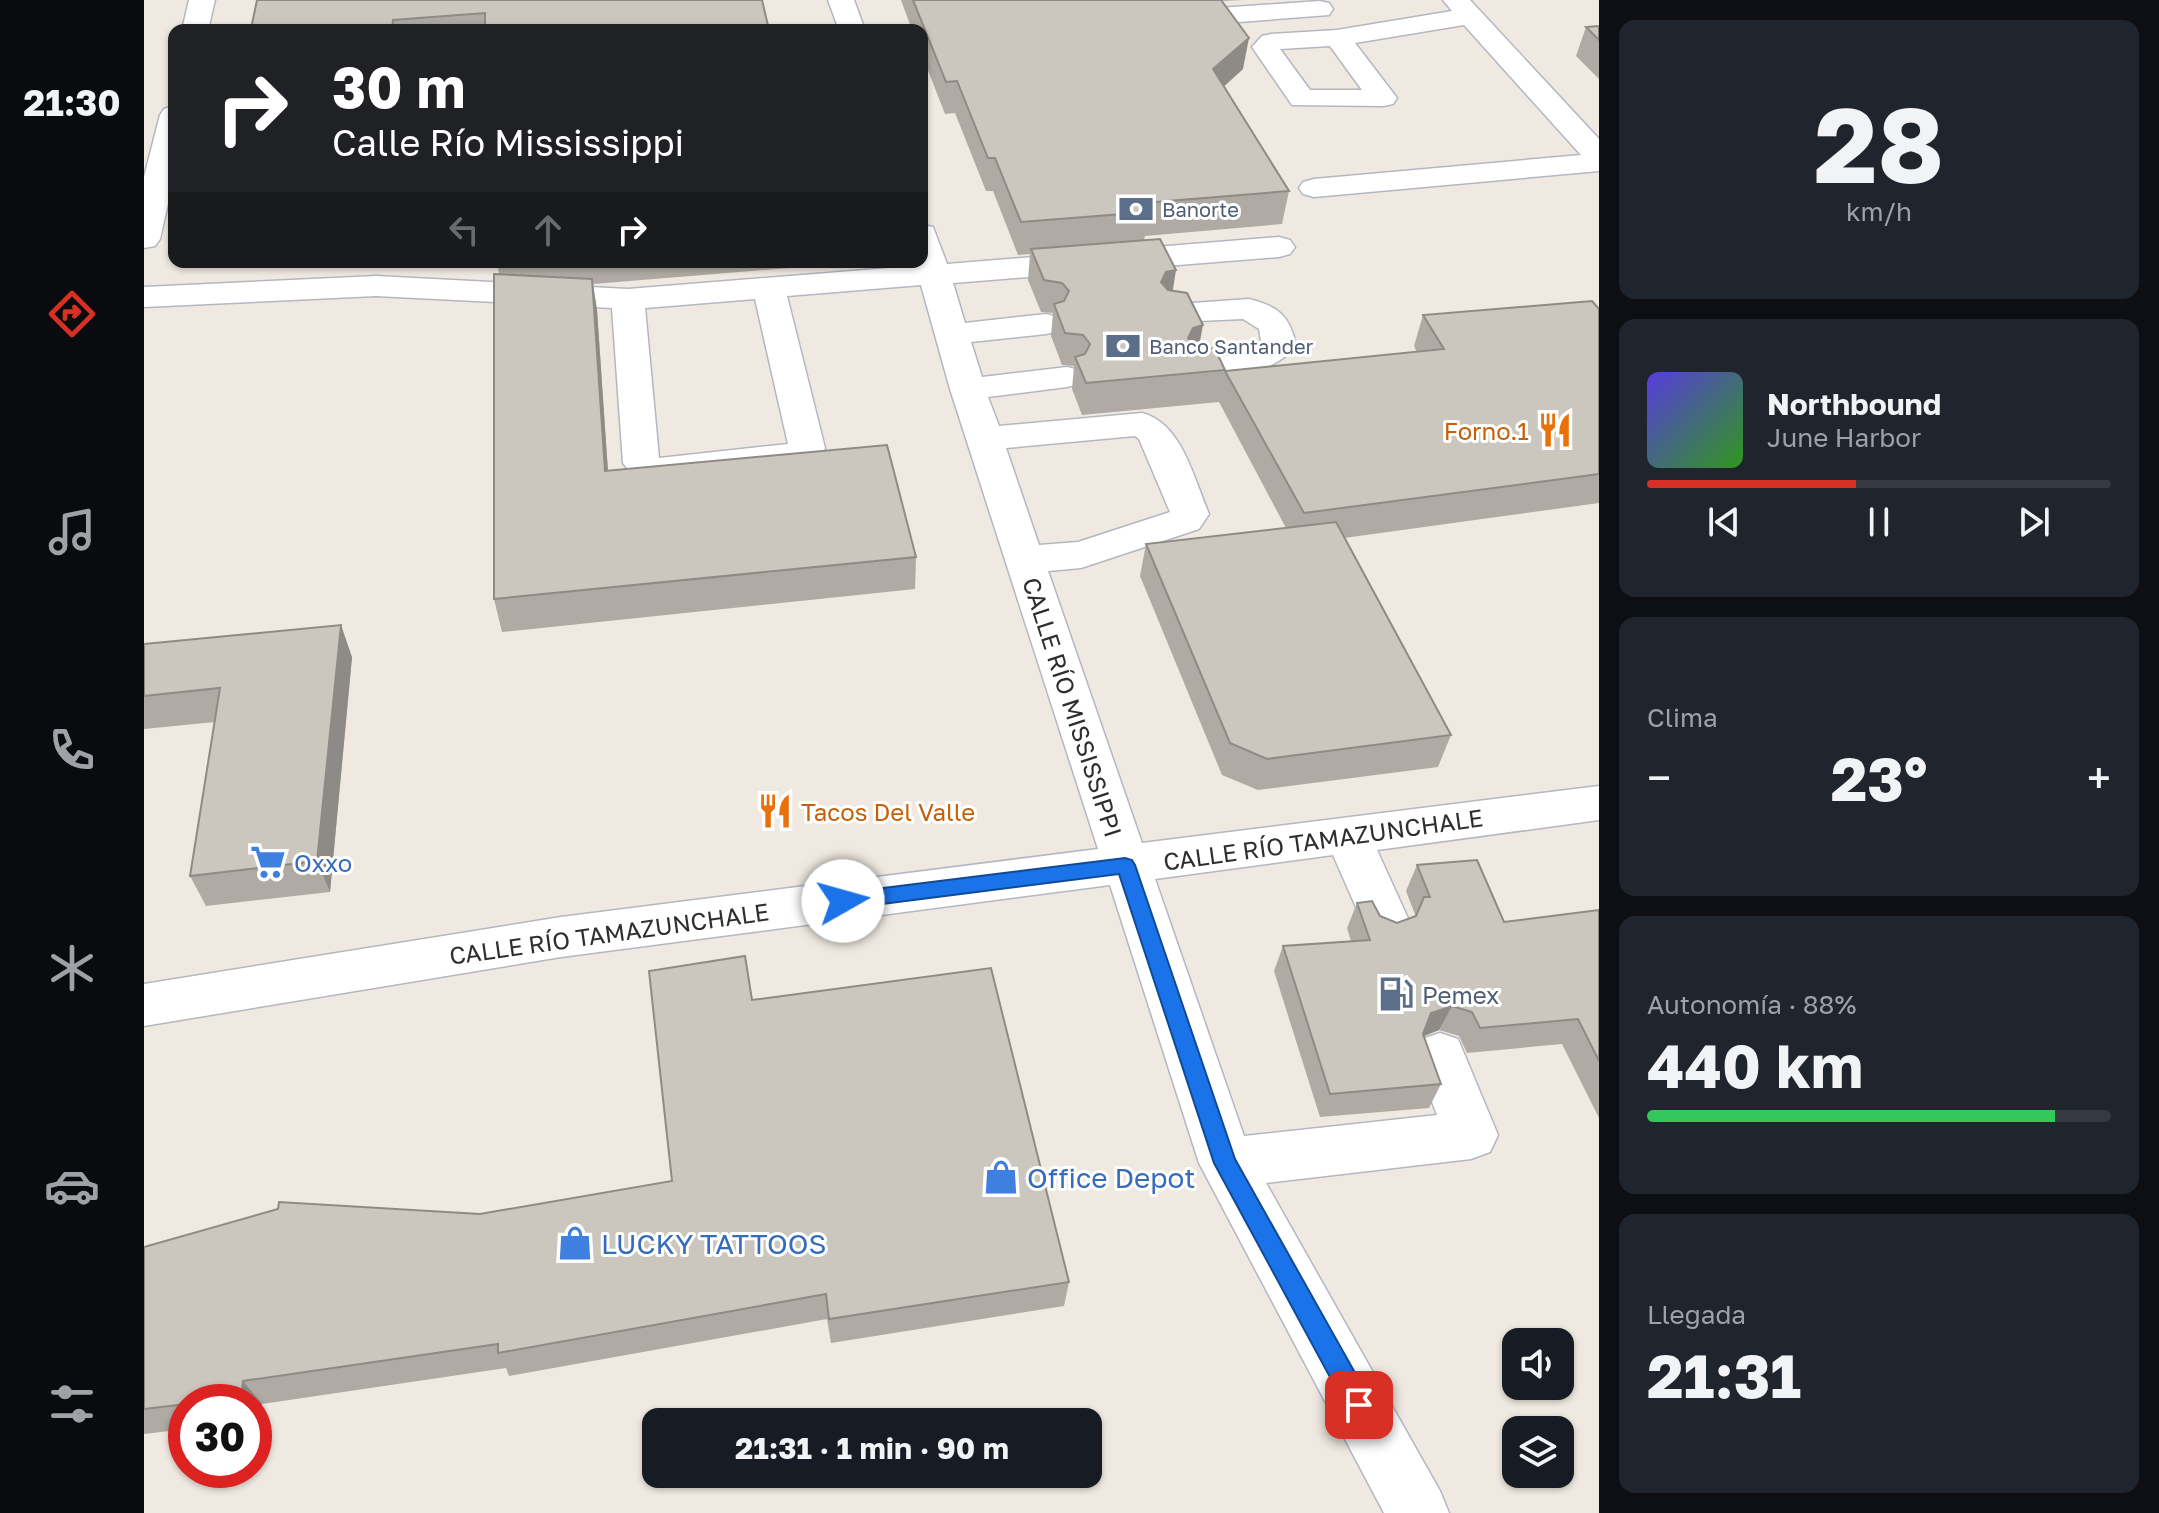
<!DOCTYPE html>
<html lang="es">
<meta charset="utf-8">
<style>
body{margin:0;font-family:"Golos Text",sans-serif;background:#20242c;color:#f1f3f6;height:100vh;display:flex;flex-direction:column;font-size:30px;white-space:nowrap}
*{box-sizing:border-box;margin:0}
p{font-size:26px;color:#9ea1a6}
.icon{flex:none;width:44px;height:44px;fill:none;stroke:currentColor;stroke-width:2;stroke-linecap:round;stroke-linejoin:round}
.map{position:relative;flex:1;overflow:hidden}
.details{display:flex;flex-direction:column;gap:20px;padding:20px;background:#0d0f14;width:560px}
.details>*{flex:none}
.top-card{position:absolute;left:24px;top:24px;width:760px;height:244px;border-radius:16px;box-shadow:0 2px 6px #0004;background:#202124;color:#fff;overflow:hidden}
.fabs{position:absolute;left:1358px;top:1328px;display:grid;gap:16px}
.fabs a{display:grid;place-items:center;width:72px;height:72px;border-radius:16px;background:#171b24;box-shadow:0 2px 6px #0004;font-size:40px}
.speed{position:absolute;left:24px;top:1384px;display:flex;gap:16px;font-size:40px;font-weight:700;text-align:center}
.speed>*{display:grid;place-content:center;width:104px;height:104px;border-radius:50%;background:#171b24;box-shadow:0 2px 6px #0004;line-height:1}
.speed .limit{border:12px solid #d22;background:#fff;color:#111}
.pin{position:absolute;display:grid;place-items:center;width:68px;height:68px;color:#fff;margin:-34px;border-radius:16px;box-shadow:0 4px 12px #0006}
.me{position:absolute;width:88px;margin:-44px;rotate:83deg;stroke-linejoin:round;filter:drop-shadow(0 0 6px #0008)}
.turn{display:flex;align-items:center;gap:28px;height:168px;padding:0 32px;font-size:36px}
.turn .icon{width:104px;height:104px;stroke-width:2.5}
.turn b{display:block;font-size:56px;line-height:68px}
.lanes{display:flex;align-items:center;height:76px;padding:0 32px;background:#0003;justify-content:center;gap:40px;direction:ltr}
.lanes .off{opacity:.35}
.big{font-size:60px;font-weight:700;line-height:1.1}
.details .widget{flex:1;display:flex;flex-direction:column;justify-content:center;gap:12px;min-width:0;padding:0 28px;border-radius:16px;background:#20242c}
.details .dial{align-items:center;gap:0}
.dial b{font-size:104px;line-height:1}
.song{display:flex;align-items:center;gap:24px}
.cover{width:96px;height:96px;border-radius:12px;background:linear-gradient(135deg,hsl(250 70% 55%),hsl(110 70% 35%))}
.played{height:8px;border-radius:4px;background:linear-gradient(90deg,#d93025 45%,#363941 45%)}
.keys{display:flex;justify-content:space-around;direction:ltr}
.heat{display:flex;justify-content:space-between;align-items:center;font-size:44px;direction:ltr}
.charge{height:12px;border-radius:6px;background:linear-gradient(90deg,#34c759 88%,#363941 0)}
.trip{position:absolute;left:498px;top:1408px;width:460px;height:80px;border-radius:16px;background:#171b24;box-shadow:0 2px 6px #0004;font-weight:700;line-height:80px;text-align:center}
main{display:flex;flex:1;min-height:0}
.dock{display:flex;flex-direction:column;width:144px;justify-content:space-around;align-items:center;background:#090b0e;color:#9ea1a6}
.dock .icon{width:56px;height:56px}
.dock .selected{color:#d93025}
.dock b{font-size:36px;color:#f1f3f6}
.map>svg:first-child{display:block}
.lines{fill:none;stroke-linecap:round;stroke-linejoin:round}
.minor-casing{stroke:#b4b7c1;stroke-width:3}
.minor{fill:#fff;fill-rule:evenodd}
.wall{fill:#afaba4}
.shaded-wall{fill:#8e8b86}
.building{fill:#cbc7bf;stroke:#8e8b86;stroke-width:2}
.route{fill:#1a73e8;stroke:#114b97;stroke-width:2}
.labels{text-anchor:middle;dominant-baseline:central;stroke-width:6;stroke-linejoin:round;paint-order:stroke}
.far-service-label{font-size:20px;fill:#4e5e75;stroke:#fff;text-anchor:start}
.food-label{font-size:24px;fill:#c56008;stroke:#fff;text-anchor:end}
.street-label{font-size:24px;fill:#2e2e2e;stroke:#fff}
.shop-label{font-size:24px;fill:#366cbe;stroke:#fff;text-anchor:start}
.service-label{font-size:24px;fill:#4e5e75;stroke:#fff;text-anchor:start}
.near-shop-label{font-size:28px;fill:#366cbe;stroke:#fff;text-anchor:start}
</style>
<main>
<nav class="dock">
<b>21:30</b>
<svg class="icon selected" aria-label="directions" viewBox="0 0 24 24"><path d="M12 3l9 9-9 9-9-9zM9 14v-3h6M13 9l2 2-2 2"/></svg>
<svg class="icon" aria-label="music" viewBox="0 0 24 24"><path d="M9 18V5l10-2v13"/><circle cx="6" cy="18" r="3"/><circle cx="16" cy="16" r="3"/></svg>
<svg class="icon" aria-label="phone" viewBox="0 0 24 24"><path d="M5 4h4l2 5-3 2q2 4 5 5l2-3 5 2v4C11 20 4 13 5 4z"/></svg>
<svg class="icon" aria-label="climate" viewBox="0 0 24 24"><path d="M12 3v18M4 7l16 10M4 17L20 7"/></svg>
<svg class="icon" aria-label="car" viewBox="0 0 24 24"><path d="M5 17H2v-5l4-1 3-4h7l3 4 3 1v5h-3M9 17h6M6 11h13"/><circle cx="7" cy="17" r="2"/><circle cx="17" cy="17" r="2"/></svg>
<svg class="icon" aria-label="filters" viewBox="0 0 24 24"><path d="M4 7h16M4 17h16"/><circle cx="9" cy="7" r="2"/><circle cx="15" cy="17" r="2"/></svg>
</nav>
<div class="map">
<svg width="1455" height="1513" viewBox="0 0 1455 1513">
<rect width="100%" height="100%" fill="#efe9e1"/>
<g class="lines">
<!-- minor casing -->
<g class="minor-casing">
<g id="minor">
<path d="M45 0H71L64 30H38Z"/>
<path d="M684 0H710L721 30H695Z"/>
<path d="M1299 0H1326L1455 139V171L1170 197 1159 194 1155 188 1159 182 1170 179 1437 155 1320 25 1211 43 1253 98 1249 104 1239 106 1148 105 1108 47 1118 36 1127 34 1193 30 1308 11ZM1186 46 1218 90H1166L1136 49Z"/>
<path d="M1176 1 1185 3 1189 9 1185 15 1031 27 1022 25 1018 19 1022 13 1031 11Z"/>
<path d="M30 106V177L16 239 11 246 0 248V177L16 115 20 109Z"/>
<path d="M778 225 789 227 803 264 1135 237 1146 240 1151 247 1146 254 1135 257 809 283 821 323 902 314 914 317 919 324 914 331 902 334 827 342 838 377 923 367 935 370 940 377 935 384 923 387 844 397 855 426 998 413C1038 423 1050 479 1065 514L1055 529 937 568 904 571 998 843 1455 786V820L1233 850 1267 925 1260 939 1243 945 1226 939 1189 855 1011 879 1100 1136 1293 1115 1270 1055 1278 1039 1296 1033 1314 1039 1354 1135 1346 1152 1327 1159 1122 1183 1296 1491 1305 1513H1240L1055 1163 966 885 417 957 0 1026V984L417 917 954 849 806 389 777 285 643 296 681 448 674 462 517 482 490 477 479 463 468 308 232 296 0 307V287L232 276 484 289 771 266 770 262H778ZM611 299 644 444 515 458 501 308ZM991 436 995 439 1026 512 934 542 895 545 862 448Z"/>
<path d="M1105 299C1134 306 1146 316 1152 345 1133 373 1077 383 1046 375L1041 368 1046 361 1094 354 1117 341 1115 329 1099 319 1032 322 1020 319 1015 312 1020 305Z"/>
</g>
</g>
<!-- minor -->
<use href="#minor" class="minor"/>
</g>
<!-- wall -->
<g class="wall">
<path d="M113 0 625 30H107Z"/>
<path d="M757 0H1100L1078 1 1099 69 1080 86 1145 191 1138 224 1001 236 1000 240 1028 291 1055 347 1081 371 1273 352 1270 346 1279 315 1455 309V503L1200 538 1307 735 1294 767 1114 790 1078 775 996 576 1002 544 1142 528 1075 402 938 415 928 389 930 366 918 365 907 336 909 313 897 312 884 280 886 254 874 255 849 191H842L811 113 801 114 778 55V30H768Z"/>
<path d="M1455 26V79L1432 56 1442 27Z"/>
<path d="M353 262H682V265L449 284 453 310 464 471 772 557 771 589 358 632 350 599 355 274Z"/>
<path d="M0 644 208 657 186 892 62 906 46 876 71 722 0 729Z"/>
<path d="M1273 865 1360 922 1455 910V1118L1418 1044 1323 1053 1315 1036 1295 1030 1280 1036 1297 1084 1285 1108 1176 1117 1130 971 1139 946 1207 941 1203 928 1213 903 1236 916 1253 923 1272 917 1262 891Z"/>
<path d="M608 1000 925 1282 920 1306 687 1343 683 1319 365 1376 362 1368 118 1404 116 1419 110 1420V1402H42V1429L0 1434V1247L336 1214 528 1181Z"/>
</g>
<!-- shaded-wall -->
<g class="shaded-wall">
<path d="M1105 38 1099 69 1064 101 1069 69Z"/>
<path d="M1032 270 1027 302 1017 282 1022 272Z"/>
<path d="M448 279 453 310 466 503 461 471Z"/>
<path d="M1059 325 1053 357 1044 338 1049 328Z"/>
<path d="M197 625 208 657 186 892 173 861Z"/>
<path d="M1308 1006 1295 1030 1275 1038 1287 1013Z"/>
<path d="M99 1381 118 1404 116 1419 110 1412V1402H102L97 1397Z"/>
</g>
<!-- building -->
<g class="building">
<path d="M113 0H618L625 30H341V13L249 20 248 30H167L168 25 107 29Z"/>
<path d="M769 0H1077L1105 38 1069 69 1145 191 1000 203 1004 212 877 222 851 158H844L813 81 802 82Z"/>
<path d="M1455 26V40L1442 27Z"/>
<path d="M1016 239 1032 270 1022 272 1017 282 1024 290 1043 293 1059 325 1049 328 1044 338 1051 346 1071 349 1081 370 942 383 931 357 941 354 946 344 939 335 921 333 910 304 920 301 925 291 918 283 900 280 887 249Z"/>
<path d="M350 274 448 279 461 471 743 445 772 557 350 599Z"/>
<path d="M1448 301 1455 309V474L1160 513 1081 371 1300 349 1279 315Z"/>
<path d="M1192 522 1307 735 1123 759 1086 743 1002 544Z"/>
<path d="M197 625 173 861 46 876 76 688 0 696V644Z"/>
<path d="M1333 860 1360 922 1455 910V1061L1434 1019 1336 1028 1328 1012 1308 1006 1287 1013 1279 1034 1297 1084 1186 1094 1139 946 1226 940 1213 903 1228 901 1236 916 1253 923 1272 916 1280 897H1286L1273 865Z"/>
<path d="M601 956 608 1000 847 968 925 1282 685 1319 682 1294 354 1353V1344L99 1381 97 1397 56 1402H42V1404L0 1409V1247L134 1209 135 1202 336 1214 528 1181 505 971Z"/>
</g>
<!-- route -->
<path class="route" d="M981 858 988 860 991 865 1091 1159 1224 1396 1227 1405 1224 1414 1215 1418 1206 1414 1070 1163 975 874 699 909 692 907 689 901 692 895 699 893Z"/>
<!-- icons -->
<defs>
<g id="bank-bare" transform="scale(2.76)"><path d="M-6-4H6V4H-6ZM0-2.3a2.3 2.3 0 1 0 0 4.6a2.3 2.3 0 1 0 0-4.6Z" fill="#5c6f8a" stroke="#fff" stroke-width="2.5" paint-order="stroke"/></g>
<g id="restaurant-bare" transform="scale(2.76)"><path d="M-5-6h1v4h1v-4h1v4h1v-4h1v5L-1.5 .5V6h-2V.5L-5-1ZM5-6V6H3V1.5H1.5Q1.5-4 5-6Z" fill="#e8710a" stroke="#fff" stroke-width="2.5" paint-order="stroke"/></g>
<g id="supermarket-bare" transform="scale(2.76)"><path d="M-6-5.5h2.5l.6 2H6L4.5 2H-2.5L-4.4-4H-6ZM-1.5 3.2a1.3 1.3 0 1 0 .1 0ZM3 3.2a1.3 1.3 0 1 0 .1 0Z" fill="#3f7fe0" stroke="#fff" stroke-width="2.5" paint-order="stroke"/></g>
<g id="fuel-bare" transform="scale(2.76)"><path d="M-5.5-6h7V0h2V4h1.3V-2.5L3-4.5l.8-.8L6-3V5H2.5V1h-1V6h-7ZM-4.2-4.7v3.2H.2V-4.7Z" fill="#5c6f8a" stroke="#fff" stroke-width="2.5" paint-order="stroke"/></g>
<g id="shop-bare" transform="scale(2.76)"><path d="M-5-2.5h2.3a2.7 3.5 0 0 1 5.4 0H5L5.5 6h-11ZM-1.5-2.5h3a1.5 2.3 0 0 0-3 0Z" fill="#3f7fe0" stroke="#fff" stroke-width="2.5" paint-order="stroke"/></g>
</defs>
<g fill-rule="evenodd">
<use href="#bank-bare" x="992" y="209"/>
<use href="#bank-bare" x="979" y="346"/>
<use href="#restaurant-bare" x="1411" y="430"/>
<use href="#restaurant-bare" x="631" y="811"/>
<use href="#supermarket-bare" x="124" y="862"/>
<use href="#fuel-bare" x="1252" y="994"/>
<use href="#shop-bare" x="857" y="1177"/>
<use href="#shop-bare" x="431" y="1243"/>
</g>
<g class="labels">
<!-- far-service labels -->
<g class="far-service-label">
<text x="1018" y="209">Banorte</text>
<text x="1005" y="346">Banco Santander</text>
</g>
<!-- food labels -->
<g class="food-label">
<text x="1385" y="430">Forno.1</text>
<text x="657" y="811" text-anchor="start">Tacos Del Valle</text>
</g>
<!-- street labels -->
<g class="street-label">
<text transform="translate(929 707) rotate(72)">CALLE RÍO MISSISSIPPI</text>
<text transform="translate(1179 839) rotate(-8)">CALLE RÍO TAMAZUNCHALE</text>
<text transform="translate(465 933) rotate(-8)">CALLE RÍO TAMAZUNCHALE</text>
</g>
<!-- shop labels -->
<g class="shop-label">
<text x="150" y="862">Oxxo</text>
</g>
<!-- service labels -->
<g class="service-label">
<text x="1278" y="994">Pemex</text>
</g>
<!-- near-shop labels -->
<g class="near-shop-label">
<text x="883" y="1177">Office Depot</text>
<text x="457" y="1243">LUCKY TATTOOS</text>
</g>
</g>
</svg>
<div class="fabs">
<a><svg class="icon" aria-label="sound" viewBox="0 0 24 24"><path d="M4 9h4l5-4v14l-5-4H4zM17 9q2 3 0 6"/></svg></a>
<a><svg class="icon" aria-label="layers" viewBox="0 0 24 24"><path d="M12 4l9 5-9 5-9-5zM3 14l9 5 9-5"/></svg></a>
</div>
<div class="speed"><div class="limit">30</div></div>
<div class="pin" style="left:1215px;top:1405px;background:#d93025"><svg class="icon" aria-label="arrive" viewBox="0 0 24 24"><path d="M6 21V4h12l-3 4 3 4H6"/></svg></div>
<svg class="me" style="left:699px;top:901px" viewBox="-20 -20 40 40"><circle r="19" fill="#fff"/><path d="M0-13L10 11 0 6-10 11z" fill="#1a73e8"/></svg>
<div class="trip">21:31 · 1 min · 90 m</div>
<div class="top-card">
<div class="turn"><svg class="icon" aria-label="right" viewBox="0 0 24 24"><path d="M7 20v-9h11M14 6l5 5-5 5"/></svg><div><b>30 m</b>Calle Río Mississippi</div></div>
<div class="lanes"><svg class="icon off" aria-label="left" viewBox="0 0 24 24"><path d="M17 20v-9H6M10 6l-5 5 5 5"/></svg><svg class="icon off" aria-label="ahead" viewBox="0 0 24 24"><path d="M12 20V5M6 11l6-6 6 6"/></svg><svg class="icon" aria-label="right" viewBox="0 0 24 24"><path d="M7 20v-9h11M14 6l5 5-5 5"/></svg></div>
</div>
</div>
<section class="details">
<div class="widget dial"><b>28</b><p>km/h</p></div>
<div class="widget">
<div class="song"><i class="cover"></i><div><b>Northbound</b><p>June Harbor</p></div></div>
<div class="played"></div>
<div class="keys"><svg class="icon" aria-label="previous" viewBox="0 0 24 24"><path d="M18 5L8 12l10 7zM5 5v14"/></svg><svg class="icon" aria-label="pause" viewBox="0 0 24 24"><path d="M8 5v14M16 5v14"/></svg><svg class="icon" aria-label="next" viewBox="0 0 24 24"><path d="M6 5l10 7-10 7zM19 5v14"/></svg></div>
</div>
<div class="widget"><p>Clima</p>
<div class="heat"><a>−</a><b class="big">23°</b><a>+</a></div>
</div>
<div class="widget"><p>Autonomía · 88%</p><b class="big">440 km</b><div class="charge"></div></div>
<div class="widget"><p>Llegada</p><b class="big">21:31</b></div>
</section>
</main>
